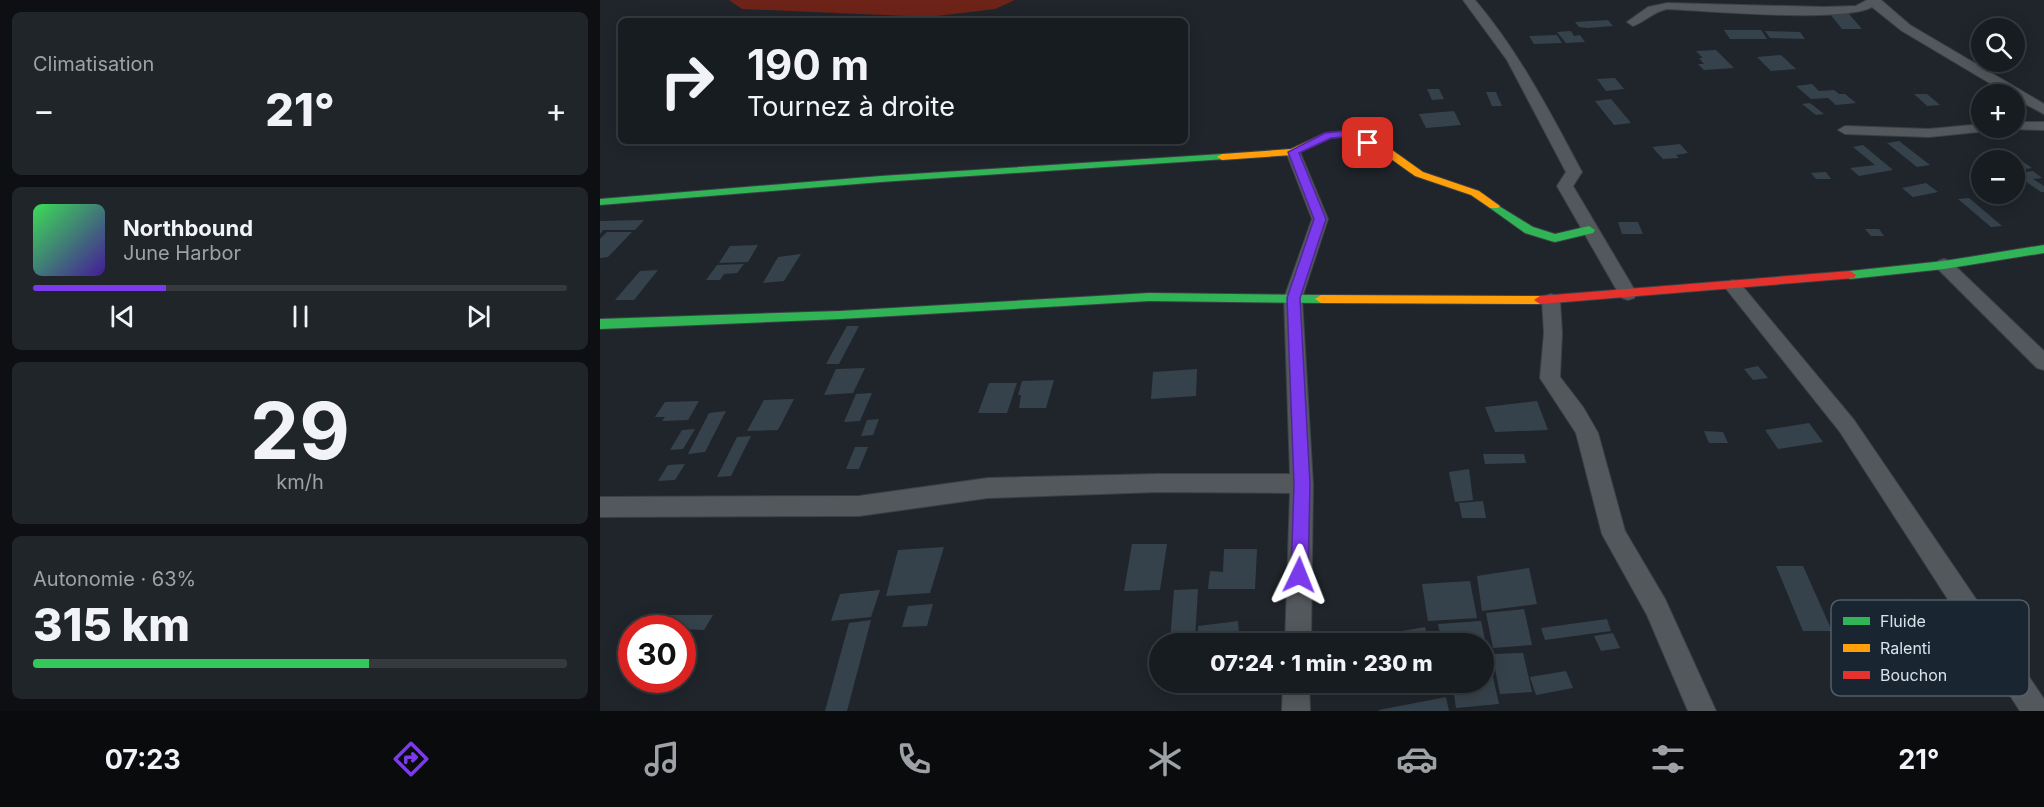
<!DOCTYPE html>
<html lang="fr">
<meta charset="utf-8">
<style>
body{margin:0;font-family:Inter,sans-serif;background:#202529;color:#f1f3f6;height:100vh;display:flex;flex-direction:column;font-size:22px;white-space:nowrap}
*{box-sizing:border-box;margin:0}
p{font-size:20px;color:#9ea1a5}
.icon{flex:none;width:33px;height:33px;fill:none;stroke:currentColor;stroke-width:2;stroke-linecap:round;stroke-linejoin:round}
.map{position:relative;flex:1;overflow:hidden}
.details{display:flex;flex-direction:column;gap:12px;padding:12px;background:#0d0f12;width:600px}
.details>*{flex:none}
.hud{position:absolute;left:18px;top:18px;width:570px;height:126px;border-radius:9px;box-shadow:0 3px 15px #0003,0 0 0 2px #363a3e;background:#171c20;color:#f1f3f6;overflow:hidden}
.fabs{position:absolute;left:1371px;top:18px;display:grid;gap:12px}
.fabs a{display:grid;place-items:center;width:54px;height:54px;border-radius:50%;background:#171c20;box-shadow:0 3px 15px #0003,0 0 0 2px #363a3e;font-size:30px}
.speed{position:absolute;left:18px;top:615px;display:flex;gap:12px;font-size:30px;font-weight:700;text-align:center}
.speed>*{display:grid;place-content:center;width:78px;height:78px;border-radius:50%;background:#171c20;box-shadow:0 3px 15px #0003,0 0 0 2px #363a3e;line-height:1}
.speed .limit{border:9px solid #d22;background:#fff;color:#111}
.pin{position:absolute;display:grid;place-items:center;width:51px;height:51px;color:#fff;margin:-26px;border-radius:12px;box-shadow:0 3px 9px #0006}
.me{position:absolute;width:66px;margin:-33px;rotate:2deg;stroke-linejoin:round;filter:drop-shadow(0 0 4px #0008)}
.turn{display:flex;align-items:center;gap:21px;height:126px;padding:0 30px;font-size:27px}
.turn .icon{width:78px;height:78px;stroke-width:2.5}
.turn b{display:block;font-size:42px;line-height:51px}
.big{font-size:45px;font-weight:800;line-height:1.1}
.details .tile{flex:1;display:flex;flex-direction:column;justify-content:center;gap:9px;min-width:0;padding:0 21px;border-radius:9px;background:#202529}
.details .dial{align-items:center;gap:0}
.dial b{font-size:78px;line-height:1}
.song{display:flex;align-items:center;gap:18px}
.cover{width:72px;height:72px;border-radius:9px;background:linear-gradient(135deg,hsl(130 70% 55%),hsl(260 70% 35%))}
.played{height:6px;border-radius:3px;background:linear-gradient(90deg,#7c3aed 25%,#363a3e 25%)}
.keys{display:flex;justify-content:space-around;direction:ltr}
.heat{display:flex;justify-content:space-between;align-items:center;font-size:33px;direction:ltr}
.charge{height:9px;border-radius:4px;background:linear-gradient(90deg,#34c759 63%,#363a3e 0)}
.trip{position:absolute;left:549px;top:633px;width:345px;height:60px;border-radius:30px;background:#171c20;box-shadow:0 3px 15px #0003,0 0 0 2px #363a3e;font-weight:800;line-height:60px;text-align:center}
.tabs{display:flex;height:96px;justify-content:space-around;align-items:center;background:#090b0d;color:#9ea1a5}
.tabs .icon{width:42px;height:42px}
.tabs .on{color:#7c3aed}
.tabs b{font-size:27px;color:#f1f3f6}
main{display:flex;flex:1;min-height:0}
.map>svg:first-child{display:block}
.green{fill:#6e2318}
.building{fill:#36424b}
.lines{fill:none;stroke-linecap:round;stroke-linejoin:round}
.street-casing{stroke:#3b4046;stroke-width:2}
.fast-casing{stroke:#3b4046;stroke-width:2}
.slow-casing{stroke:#3b4046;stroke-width:2}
.jam-casing{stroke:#3b4046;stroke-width:2}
.street{fill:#53585d;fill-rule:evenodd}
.fast{fill:#30b455;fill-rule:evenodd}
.slow{fill:#ff9f0a;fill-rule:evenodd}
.jam{fill:#e5322d;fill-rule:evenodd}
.route{fill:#7c3aed;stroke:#51269a;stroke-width:1.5}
.key{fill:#192631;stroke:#535e68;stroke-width:1.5}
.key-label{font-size:16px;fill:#dae2ea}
</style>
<main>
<section class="details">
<div class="tile"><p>Climatisation</p>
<div class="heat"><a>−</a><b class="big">21°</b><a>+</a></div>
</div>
<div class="tile">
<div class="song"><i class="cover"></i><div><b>Northbound</b><p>June Harbor</p></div></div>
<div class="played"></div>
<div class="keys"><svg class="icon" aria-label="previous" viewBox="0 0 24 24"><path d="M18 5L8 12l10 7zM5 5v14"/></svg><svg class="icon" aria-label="pause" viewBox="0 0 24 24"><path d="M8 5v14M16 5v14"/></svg><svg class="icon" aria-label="next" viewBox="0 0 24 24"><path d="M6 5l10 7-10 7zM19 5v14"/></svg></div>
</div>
<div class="tile dial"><b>29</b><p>km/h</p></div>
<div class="tile"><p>Autonomie · 63%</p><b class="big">315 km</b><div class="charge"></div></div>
</section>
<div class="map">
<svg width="1444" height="711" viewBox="0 0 1444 711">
<rect width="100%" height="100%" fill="#1f252b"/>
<!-- green -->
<path class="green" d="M129 0H415L395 9 329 17 142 9Z"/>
<!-- building -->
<g class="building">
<path d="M1230 14H1249L1262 29H1242Z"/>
<path d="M1008 20 1013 26 987 28 979 27 975 22Z"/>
<path d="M1124 30H1161L1167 39H1130Z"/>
<path d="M971 31 974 36 980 35 985 42 966 43 957 32Z"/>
<path d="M1165 31 1200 32 1205 39 1170 38Z"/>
<path d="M957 35 962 43 934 44 929 36Z"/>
<path d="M1116 50 1134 68 1104 70 1098 64H1104L1099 58H1103L1096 51Z"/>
<path d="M1181 55 1196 69 1171 71 1157 57Z"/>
<path d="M1015 78 1024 89 1006 91 997 79Z"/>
<path d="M1212 84 1219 91 1234 90 1239 94H1245L1256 103 1236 105 1228 98 1211 99 1196 86Z"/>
<path d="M827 89H839L844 99 832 100Z"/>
<path d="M886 92H896L902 106H892Z"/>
<path d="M1314 94H1327L1340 105 1327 106Z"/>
<path d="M1011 99 1031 123 1014 125 995 101Z"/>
<path d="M1210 103 1224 114 1216 115 1202 104Z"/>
<path d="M854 111 861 125 826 128 819 114Z"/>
<path d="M1299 141 1330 165 1317 167 1287 143Z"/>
<path d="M1080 144 1088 153 1076 155 1079 158 1063 159 1052 147Z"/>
<path d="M1263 145 1293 170 1259 176 1250 168 1275 165 1253 147Z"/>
<path d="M1407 151 1432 168 1414 171V160H1396L1387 155Z"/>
<path d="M1433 171 1442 178 1433 179 1444 186V192H1441L1425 181 1414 182V174Z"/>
<path d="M1226 172 1231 179H1216L1211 173Z"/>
<path d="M1326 183 1338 192 1313 197 1302 188Z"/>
<path d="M1369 198 1402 226 1391 227 1358 199Z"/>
<path d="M44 220 35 230H3L0 234V221Z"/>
<path d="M1018 222H1038L1043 234H1022Z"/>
<path d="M1265 229H1279L1284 236H1271Z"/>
<path d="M7 232H32L8 257 0 258V239Z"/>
<path d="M158 245 148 262 119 263 130 246Z"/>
<path d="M201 254 184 281 163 283 178 257Z"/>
<path d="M144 264 137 273 124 274 120 280H106L117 265Z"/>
<path d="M58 270 34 300H15L40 271Z"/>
<path d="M247 326H259L239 364H226Z"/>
<path d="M1158 366 1168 378 1153 380 1144 369Z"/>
<path d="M265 368 253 393 224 395 236 369Z"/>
<path d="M597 369 596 396 551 399 553 372Z"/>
<path d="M454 380 446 408H419L421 395H418L422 381Z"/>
<path d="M389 383H417L407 413H378Z"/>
<path d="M272 393 260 421 244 422 256 394Z"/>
<path d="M194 399 178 430 147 431 164 400Z"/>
<path d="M99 401 88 420 62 421 65 417H55L65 402Z"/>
<path d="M937 401 948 430 895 432 885 407Z"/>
<path d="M126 411 105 452 88 454 109 413Z"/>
<path d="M279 419 273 435 261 436 267 420Z"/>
<path d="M1209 423 1223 442 1178 449 1165 430Z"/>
<path d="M95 429 83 449 70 450 82 430Z"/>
<path d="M1104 431 1123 432 1128 443H1109Z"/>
<path d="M151 436 131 476 117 477 137 437Z"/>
<path d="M255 447H268L259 469H246Z"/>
<path d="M883 454H924L926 463 885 464Z"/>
<path d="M85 464 75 480 58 481 68 465Z"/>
<path d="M869 469 873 500 855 502 849 472Z"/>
<path d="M883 501 886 518H862L859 503Z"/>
<path d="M532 544H567L560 590 524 591Z"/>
<path d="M344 547 330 593 286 596 298 550Z"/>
<path d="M624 549H657L655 589H608L610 571 623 572Z"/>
<path d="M1176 566H1203L1232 631H1203Z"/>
<path d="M929 568 937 604 882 611 877 576Z"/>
<path d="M870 581 877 618 828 621 822 584Z"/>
<path d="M598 589 595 640 570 641 574 590Z"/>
<path d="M280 590 271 617 231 621 240 594Z"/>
<path d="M1310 599 1325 615 1283 631 1268 614Z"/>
<path d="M333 604 327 626 302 627 308 606Z"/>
<path d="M924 609 932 645 893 648 886 613Z"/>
<path d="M67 615H113L104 630 58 628Z"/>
<path d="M1007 619 1011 631 945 640 941 628Z"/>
<path d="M271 620 247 711H225L249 623Z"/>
<path d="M638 621 640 644H598V626Z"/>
<path d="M881 621 889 658H884V644H842L838 624Z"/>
<path d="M825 627 829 642 758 644 757 639Z"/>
<path d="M1013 633 1020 648 1001 651 994 636Z"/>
<path d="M923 653 932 692 900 694 892 654Z"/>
<path d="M884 664H890L899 704 856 708 852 682H884Z"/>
<path d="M966 671 973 688 936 695 930 677Z"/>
<path d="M846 697 849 711H779V710Z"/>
</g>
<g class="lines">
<!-- street casing -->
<g class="street-casing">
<g id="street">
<path d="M863 0H875C919 52 950 112 982 172L973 186 1037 294 1034 298 1028 300 1022 298 1019 294 957 186 966 172 907 60Z"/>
<path d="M1267 0H1281L1310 25 1444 104V114L1414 98V94H1408L1302 31 1272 7C1243 23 1108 11 1067 9 1053 12 1046 21 1033 26L1027 22 1048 7 1067 3 1224 7 1256 6Z"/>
<path d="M1414 122H1444V130L1409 129 1408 128H1414Z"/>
<path d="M1382 124V128H1390L1388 131 1329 137 1245 134 1238 130 1245 126 1329 129Z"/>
<path d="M693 148 700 152 728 219 702 298 713 484 711 644H685L690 493 558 492 388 498 259 516 0 517V497L259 496 388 478 558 474H690L684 298 712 219 686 152Z"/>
<path d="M1344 259 1350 261 1444 351V370L1437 368 1338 269 1335 265 1338 261Z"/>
<path d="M1133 280 1139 282 1254 420 1444 699V711H1420L1240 432 1127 290 1124 286 1127 282Z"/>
<path d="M951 294 957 296 960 300 962 333 960 377 983 407 998 433 1025 531 1065 599 1116 711H1088L1047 615 1002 534 976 433 940 378 944 333 942 300 945 296Z"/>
<path d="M683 682H709L710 711H682Z"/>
</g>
</g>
<!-- fast casing -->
<g class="fast-casing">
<g id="fast">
<path d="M622 154 626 155V159L281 182 0 205V199L281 176Z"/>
<path d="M894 203 933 227 955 234 989 226 995 230 993 233 955 242 951 241 925 233 890 208V204Z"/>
<path d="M1444 245V253L1344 269 1250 279 1244 275 1250 271 1344 261Z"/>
<path d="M549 293 721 295 727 299 721 303 549 301 240 319 0 329V319L240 311Z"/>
</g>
</g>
<!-- slow casing -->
<g class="slow-casing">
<g id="slow">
<path d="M745 131 785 145 823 172 879 191 900 206 898 208H890L871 195 815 176 777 149 744 137 731 138 693 155 622 160 617 157 622 154 691 149 725 133Z"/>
<path d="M721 295 940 296 946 300 940 304 721 303 715 299Z"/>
</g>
</g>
<!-- jam casing -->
<g class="jam-casing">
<path id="jam" d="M1250 271 1256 275 1254 278 940 304 934 300 940 296Z"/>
</g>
<!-- street -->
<use href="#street" class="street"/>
<!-- fast -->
<use href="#fast" class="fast"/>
<!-- slow -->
<use href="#slow" class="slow"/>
<!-- jam -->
<use href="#jam" class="jam"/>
</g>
<!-- route -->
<path class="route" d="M745 131 773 143 768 146 744 137 731 138 699 153 726 219 700 298 710 484 708 575 705 581 699 583 693 581 691 575 694 484 687 298 714 219 688 152 725 133Z"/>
<!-- legend -->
<rect x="1231" y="600" width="198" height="96" rx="9" class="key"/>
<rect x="1243" y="617" width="27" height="8" fill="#30b455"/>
<rect x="1243" y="644" width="27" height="8" fill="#ff9f0a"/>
<rect x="1243" y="671" width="27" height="8" fill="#e5322d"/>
<g class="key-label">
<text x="1280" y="627">Fluide</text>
<text x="1280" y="654">Ralenti</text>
<text x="1280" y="681">Bouchon</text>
</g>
</svg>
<div class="fabs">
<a><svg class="icon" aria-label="search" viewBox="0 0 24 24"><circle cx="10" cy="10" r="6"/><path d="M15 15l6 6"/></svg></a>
<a>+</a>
<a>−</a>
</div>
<div class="speed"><div class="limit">30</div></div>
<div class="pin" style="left:768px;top:143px;background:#d93025"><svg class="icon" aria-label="arrive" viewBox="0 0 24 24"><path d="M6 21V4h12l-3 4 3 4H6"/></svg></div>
<svg class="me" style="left:699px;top:575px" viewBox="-20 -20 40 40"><path d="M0-17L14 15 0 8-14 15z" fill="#7c3aed" stroke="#fff" stroke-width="4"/></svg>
<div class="trip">07:24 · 1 min · 230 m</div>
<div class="hud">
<div class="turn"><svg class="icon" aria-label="right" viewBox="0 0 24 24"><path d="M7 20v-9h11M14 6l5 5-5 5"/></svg><div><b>190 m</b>Tournez à droite</div></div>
</div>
</div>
</main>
<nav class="tabs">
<b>07:23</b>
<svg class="icon on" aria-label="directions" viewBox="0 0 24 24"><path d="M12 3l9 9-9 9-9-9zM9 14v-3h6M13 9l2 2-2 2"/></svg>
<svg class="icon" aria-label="music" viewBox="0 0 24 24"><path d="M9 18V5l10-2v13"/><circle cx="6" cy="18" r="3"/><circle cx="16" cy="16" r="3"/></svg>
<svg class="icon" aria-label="phone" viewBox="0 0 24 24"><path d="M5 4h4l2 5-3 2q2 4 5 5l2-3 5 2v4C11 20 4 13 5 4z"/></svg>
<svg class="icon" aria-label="climate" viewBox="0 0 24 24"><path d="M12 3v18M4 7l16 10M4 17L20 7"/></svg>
<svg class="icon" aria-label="car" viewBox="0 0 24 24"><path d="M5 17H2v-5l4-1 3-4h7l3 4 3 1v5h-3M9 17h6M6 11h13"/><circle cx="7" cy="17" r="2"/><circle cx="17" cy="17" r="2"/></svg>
<svg class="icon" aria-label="filters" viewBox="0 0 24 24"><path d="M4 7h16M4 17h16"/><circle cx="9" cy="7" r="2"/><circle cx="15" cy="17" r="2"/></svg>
<b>21°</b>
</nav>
